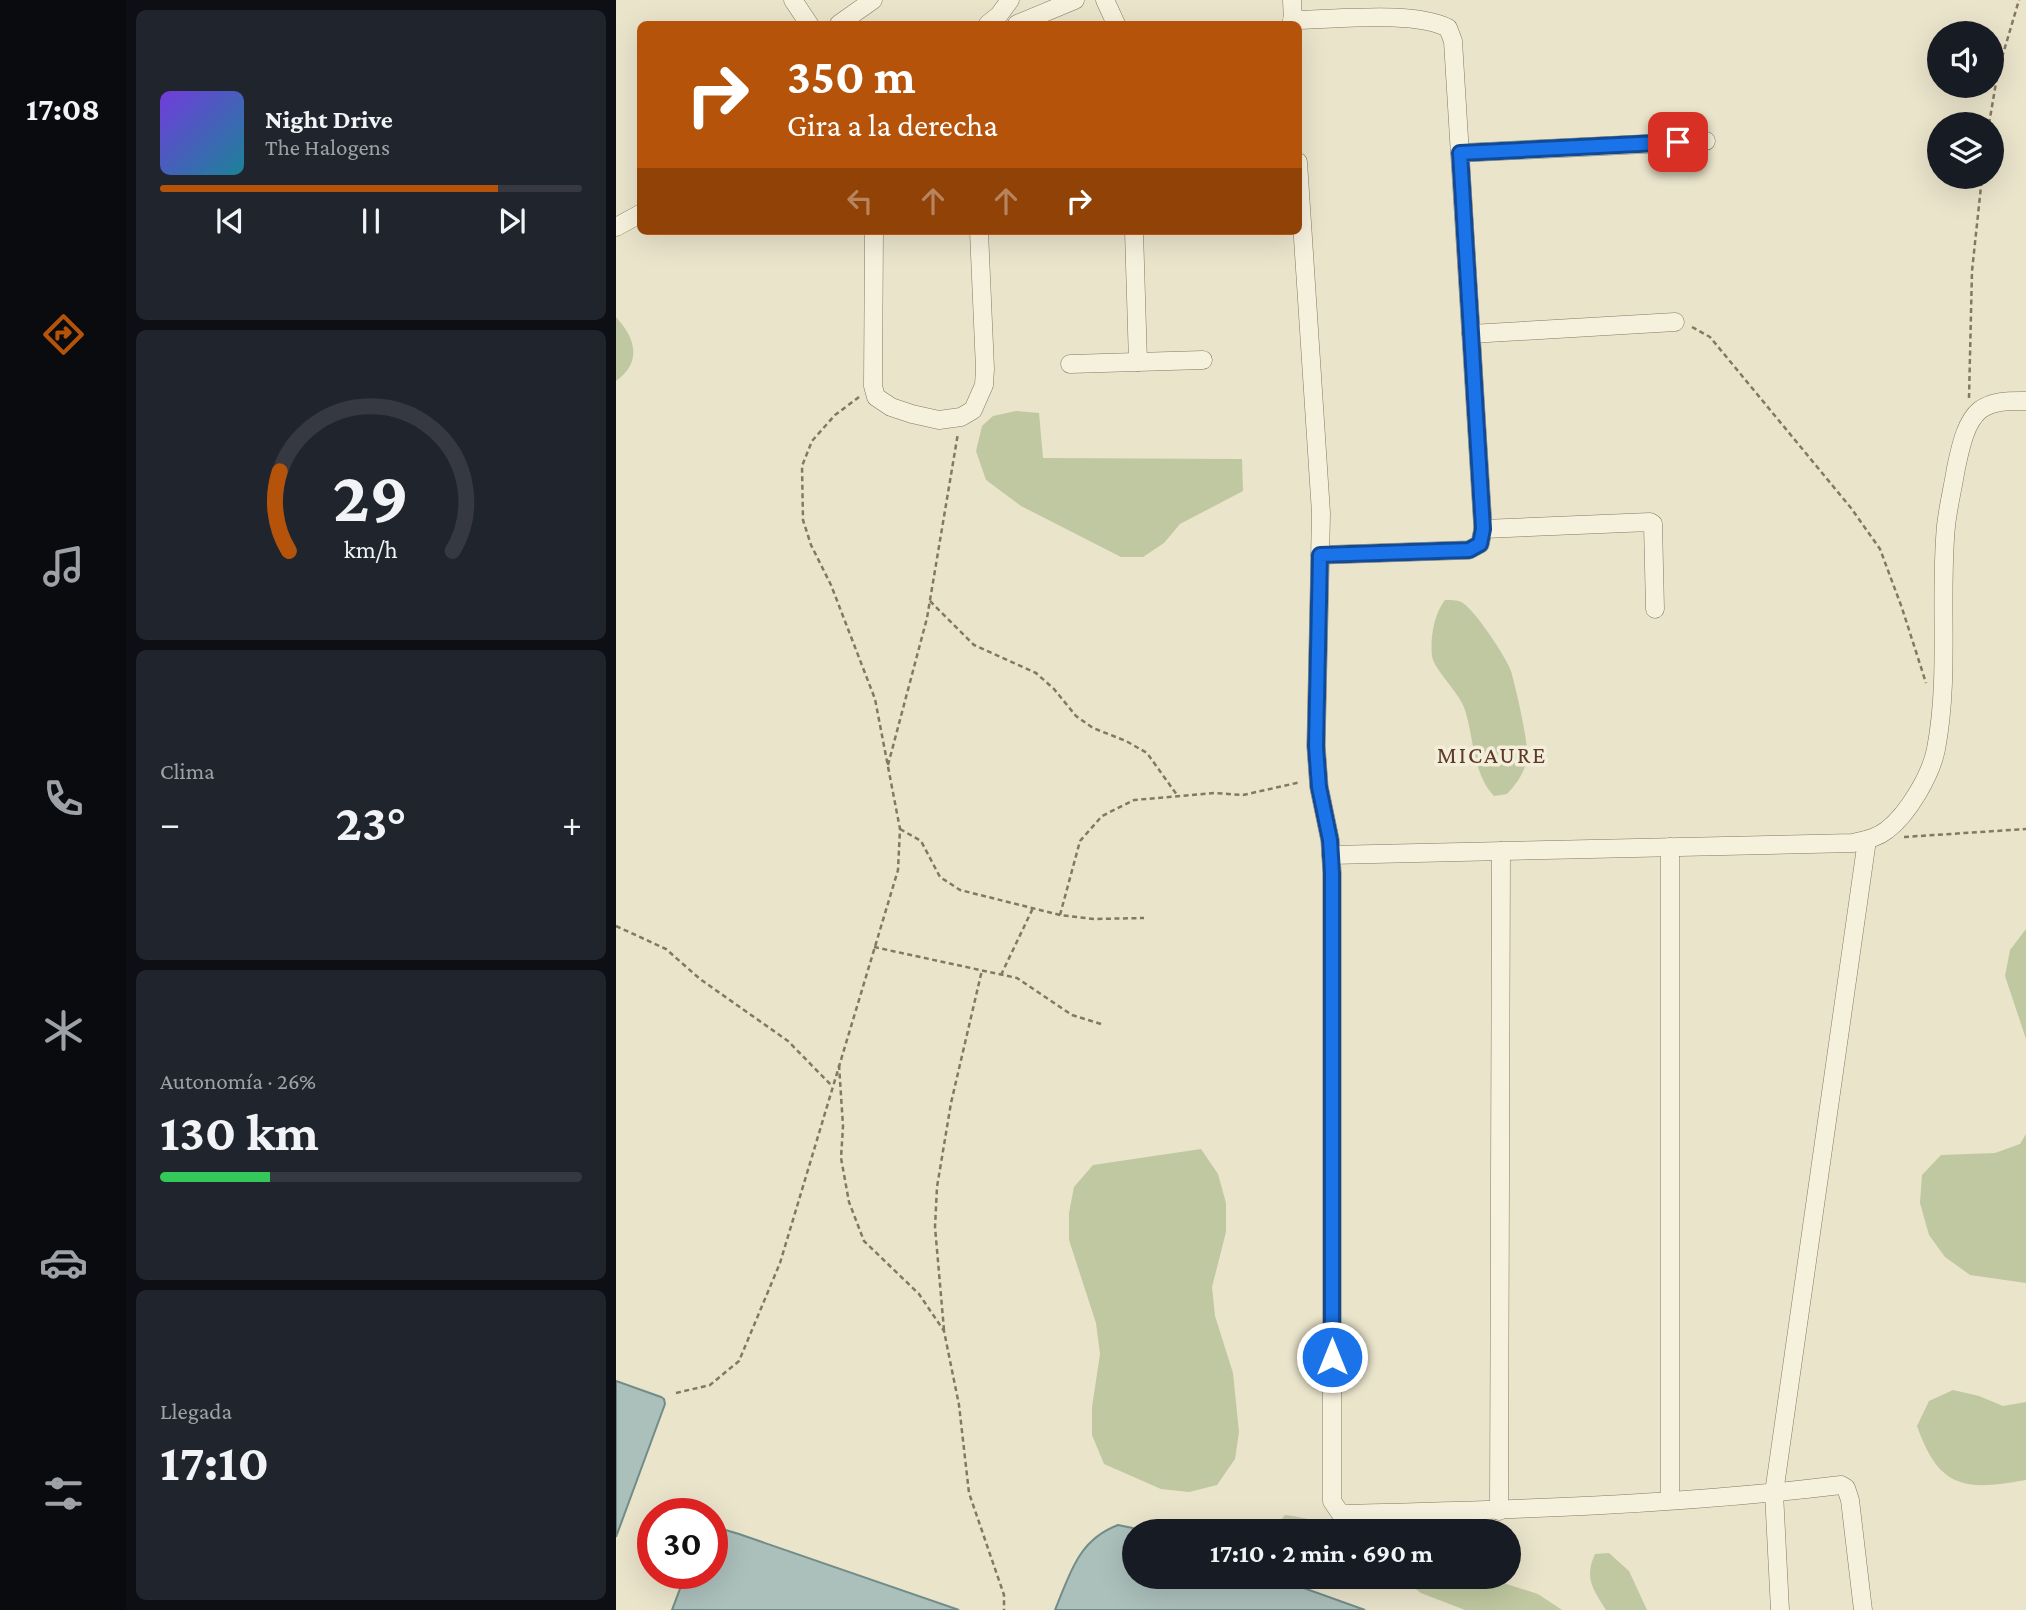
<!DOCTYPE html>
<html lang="es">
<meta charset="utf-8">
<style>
body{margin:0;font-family:"Crimson Pro",serif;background:#20242c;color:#f1f3f6;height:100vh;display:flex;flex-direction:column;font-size:26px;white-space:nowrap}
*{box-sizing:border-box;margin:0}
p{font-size:23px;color:#9ea1a6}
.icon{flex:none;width:38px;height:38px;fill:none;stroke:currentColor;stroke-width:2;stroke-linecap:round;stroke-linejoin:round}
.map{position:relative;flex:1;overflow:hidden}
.sheet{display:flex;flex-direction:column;gap:10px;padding:10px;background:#0d0f14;width:490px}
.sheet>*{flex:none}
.top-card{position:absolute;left:21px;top:21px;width:665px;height:214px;border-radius:10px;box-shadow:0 7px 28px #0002;background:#b45309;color:#fff;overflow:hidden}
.controls{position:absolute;left:1311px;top:21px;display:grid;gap:14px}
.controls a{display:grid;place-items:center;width:77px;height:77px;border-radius:50%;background:#171b24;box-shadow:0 7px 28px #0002;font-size:35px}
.speed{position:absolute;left:21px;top:1498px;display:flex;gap:14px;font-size:35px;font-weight:700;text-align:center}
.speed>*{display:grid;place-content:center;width:91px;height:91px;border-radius:50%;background:#171b24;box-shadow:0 7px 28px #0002;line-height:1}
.speed .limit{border:10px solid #d22;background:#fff;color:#111}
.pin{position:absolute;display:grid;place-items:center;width:60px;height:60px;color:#fff;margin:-30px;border-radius:14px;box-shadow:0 4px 10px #0006}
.me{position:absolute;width:77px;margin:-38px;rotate:0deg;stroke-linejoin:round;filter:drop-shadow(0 0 5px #0008)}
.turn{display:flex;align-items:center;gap:24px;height:147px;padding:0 35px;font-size:32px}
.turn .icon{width:91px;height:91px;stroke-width:2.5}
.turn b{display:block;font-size:49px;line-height:60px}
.lanes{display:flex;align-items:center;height:66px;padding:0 35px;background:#0003;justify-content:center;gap:35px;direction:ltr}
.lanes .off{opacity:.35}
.big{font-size:52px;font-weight:700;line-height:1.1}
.sheet .tile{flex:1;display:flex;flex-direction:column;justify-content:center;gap:10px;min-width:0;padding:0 24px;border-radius:10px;background:#20242c}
.sheet .dial{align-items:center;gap:0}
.dial svg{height:182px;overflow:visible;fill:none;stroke:#363941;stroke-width:7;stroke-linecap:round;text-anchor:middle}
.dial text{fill:#f1f3f6;stroke:none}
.song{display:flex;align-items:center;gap:21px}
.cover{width:84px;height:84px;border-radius:10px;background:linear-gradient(135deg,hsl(260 70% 55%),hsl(190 70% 35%))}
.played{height:7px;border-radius:4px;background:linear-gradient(90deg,#b45309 80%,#363941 80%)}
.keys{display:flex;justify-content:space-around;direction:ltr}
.heat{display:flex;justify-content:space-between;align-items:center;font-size:38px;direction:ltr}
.charge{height:10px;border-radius:5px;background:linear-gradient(90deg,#34c759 26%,#363941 0)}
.trip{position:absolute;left:506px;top:1519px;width:399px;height:70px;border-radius:35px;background:#171b24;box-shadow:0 7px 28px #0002;font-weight:700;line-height:70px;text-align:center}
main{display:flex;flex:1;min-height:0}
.menu{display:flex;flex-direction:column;width:126px;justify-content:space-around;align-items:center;background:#090b0e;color:#9ea1a6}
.menu .icon{width:49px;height:49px}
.menu .active{color:#b45309}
.menu b{font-size:32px;color:#f1f3f6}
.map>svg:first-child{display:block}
.green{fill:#bfc8a0}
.water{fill:#abbfbb;stroke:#728d89;stroke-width:2}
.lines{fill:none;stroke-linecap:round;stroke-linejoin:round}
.minor-casing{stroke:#857861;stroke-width:19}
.path{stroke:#857861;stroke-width:2.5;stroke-dasharray:5 3.5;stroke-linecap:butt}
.minor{stroke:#f6f1dd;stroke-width:18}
.route-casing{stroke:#114b97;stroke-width:18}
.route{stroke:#1a73e8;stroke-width:12}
.labels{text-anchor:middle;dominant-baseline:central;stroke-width:7;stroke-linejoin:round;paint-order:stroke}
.neighbourhood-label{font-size:24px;letter-spacing:2px;fill:#5f3827;stroke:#f2eeda}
</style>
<main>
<nav class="menu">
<b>17:08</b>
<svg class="icon active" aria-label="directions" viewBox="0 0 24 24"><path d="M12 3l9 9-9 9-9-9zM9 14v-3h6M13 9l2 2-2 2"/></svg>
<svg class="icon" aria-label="music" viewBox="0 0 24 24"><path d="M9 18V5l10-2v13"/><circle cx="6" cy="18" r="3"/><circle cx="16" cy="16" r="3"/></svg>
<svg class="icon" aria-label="phone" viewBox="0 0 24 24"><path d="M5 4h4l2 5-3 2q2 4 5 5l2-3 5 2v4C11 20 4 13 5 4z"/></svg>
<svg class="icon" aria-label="climate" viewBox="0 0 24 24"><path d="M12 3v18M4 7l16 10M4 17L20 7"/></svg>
<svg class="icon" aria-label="car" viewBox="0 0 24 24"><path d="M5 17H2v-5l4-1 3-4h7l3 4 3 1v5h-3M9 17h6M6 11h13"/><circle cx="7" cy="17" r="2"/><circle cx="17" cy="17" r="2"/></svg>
<svg class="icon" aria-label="filters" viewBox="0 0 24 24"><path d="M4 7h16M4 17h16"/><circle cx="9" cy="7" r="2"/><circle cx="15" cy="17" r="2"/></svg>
</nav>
<section class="sheet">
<div class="tile">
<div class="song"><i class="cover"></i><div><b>Night Drive</b><p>The Halogens</p></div></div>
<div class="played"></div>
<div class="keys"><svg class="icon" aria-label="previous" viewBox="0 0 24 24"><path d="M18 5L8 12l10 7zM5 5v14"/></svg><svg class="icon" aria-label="pause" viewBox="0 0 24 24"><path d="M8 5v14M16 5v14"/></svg><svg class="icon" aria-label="next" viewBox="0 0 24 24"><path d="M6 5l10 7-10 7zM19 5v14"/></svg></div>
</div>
<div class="tile dial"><svg viewBox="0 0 100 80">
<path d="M14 69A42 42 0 1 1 86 69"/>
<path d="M14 69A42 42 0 0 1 10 34" stroke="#b45309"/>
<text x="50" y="56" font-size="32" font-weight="700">29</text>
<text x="50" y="72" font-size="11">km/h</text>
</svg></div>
<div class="tile"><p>Clima</p>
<div class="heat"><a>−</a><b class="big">23°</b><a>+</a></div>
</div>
<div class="tile"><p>Autonomía · 26%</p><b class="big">130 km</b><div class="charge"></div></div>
<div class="tile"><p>Llegada</p><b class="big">17:10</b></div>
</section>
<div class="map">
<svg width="1410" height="1610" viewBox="0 0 1410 1610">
<rect width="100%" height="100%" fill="#eae4cb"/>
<!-- green -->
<g class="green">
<path d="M0 317C20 339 26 362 0 381Z"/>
<path d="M400 411 423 413 427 458 626 459 627 491 564 524 548 543 527 557H505L405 506 370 480 360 451 366 426 377 416Z"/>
<path d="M829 600C834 600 841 600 845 602 857 607 891 658 895 671 900 689 912 739 911 756 910 771 901 783 891 794L878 796C857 774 858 739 849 710 844 693 818 670 816 656 814 638 818 614 829 600Z"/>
<path d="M1410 929V1039L1389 976 1394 950Z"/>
<path d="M1410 1134V1283L1354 1275 1329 1257 1313 1235 1304 1203 1306 1175 1325 1155 1379 1153 1404 1144Z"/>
<path d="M585 1149 602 1174 610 1203V1232L596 1287 599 1316 617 1373 623 1432 619 1459 601 1485 573 1492 545 1489 488 1464 476 1435V1407L484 1354 480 1323 453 1240V1213L458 1187 477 1165Z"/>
<path d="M1337 1390 1363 1396 1387 1406 1410 1402V1480C1349 1491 1323 1489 1301 1426L1313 1401Z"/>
<path d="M669 1515C696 1517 720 1531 747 1531H661L659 1527Z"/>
<path d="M993 1553 1013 1571 1031 1610H990C977 1589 968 1578 979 1554Z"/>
<path d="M745 1577H869L922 1594 946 1610H849L805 1593 793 1584 779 1580Z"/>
</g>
<!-- water -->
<g class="water">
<path d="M0 1381 45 1397 48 1399 49 1404 0 1537Z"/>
<path d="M502 1525 531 1531H518V1577H657L749 1610H439C454 1574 462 1540 502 1525Z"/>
<path d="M96 1526 123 1534 343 1610H56L70 1573H96Z"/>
</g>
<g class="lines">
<!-- minor casing -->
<g class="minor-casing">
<g id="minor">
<path d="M177 0 193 24"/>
<path d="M489 0 500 24"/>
<path d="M676 0 677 24"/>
<path d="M676 20C718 20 797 10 832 28L837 41 867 529 864 544 853 550 704 555"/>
<path d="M223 24 257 0"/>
<path d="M372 24 383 15 394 0"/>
<path d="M401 24 459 0"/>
<path d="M844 153 1090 141"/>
<path d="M682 162 705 513 700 746 703 787 714 840 716 873V1501L724 1513 730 1514C895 1510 1061 1505 1225 1485L1230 1488 1234 1500 1247 1610"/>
<path d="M0 227 24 214"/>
<path d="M258 231 257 386 260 397 275 407 296 414 323 420 345 417 357 410 368 385 369 369 363 231"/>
<path d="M518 231 522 362"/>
<path d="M855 334 1059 322"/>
<path d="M454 364 587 360"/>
<path d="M867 529 1034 522 1037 524 1039 609"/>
<path d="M1054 847V1500"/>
<path d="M715 855 1237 843C1249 840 1261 838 1271 830 1292 814 1315 775 1320 749 1334 675 1323 600 1330 526 1332 507 1337 487 1340 468 1344 450 1349 422 1364 410 1377 400 1395 401 1410 401"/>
<path d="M883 1511 885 851"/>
<path d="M1164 1610 1158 1493 1251 840"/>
</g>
</g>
<!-- path -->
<g class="path">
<path d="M1373 124 1382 71 1403 0"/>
<path d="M1076 327 1094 337 1235 508 1264 549 1286 608 1310 683"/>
<path d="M1353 398 1356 271 1366 177"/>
<path d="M314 601 358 645 420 673 438 689 460 716 477 728 510 741 531 753 561 795"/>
<path d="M272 765 311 618 342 433"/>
<path d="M284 829 305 841 324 877 344 890 444 915 478 919 528 918"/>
<path d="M1288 837 1410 829"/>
<path d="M444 915 464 841 486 816 518 800 599 793 627 795 685 782"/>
<path d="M0 926 50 949 84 979 172 1041 216 1086"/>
<path d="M258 947 401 978 456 1015 485 1024"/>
<path d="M385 975 417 908"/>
<path d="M223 1065 227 1126 225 1158 233 1202 248 1241 303 1294 328 1331 343 1405 353 1493 388 1595V1610"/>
<path d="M328 1330 319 1227 321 1187 335 1103 366 970"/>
<path d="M60 1393 94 1385 123 1361 164 1263 282 870 284 829 259 699 215 585 195 545 187 520 186 466 196 441 219 415 243 397"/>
</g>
<!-- minor -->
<use href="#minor" class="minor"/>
</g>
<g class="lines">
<!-- route casing -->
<g class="route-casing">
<path id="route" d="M716 1357V873L714 840 703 787 700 746 704 555 853 550 864 544 867 529 844 153 1062 142"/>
</g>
<!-- route -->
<use href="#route" class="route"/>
</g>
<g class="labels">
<!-- neighbourhood labels -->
<g class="neighbourhood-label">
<text x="876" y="754">MICAURE</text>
</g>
</g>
</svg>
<div class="controls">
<a><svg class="icon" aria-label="sound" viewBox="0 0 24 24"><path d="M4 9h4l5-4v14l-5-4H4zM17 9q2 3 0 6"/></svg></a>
<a><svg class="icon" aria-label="layers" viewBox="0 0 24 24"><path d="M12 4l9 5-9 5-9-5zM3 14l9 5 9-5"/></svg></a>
</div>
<div class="speed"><div class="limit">30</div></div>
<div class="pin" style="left:1062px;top:142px;background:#d93025"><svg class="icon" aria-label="arrive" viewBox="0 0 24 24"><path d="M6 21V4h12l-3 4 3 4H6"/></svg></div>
<svg class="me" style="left:716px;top:1357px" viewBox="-20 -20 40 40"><circle r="17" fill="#1a73e8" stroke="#fff" stroke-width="3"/><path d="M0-11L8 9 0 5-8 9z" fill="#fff"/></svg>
<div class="trip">17:10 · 2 min · 690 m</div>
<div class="top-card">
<div class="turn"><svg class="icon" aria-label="right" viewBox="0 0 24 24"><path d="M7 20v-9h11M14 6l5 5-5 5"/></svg><div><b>350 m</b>Gira a la derecha</div></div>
<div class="lanes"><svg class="icon off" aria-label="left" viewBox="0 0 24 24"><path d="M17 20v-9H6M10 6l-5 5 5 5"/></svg><svg class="icon off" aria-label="ahead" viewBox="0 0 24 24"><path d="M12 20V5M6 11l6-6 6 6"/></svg><svg class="icon off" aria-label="ahead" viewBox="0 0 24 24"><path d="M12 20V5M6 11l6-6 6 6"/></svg><svg class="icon" aria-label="right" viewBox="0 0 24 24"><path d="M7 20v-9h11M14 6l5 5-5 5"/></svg></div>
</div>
</div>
</main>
